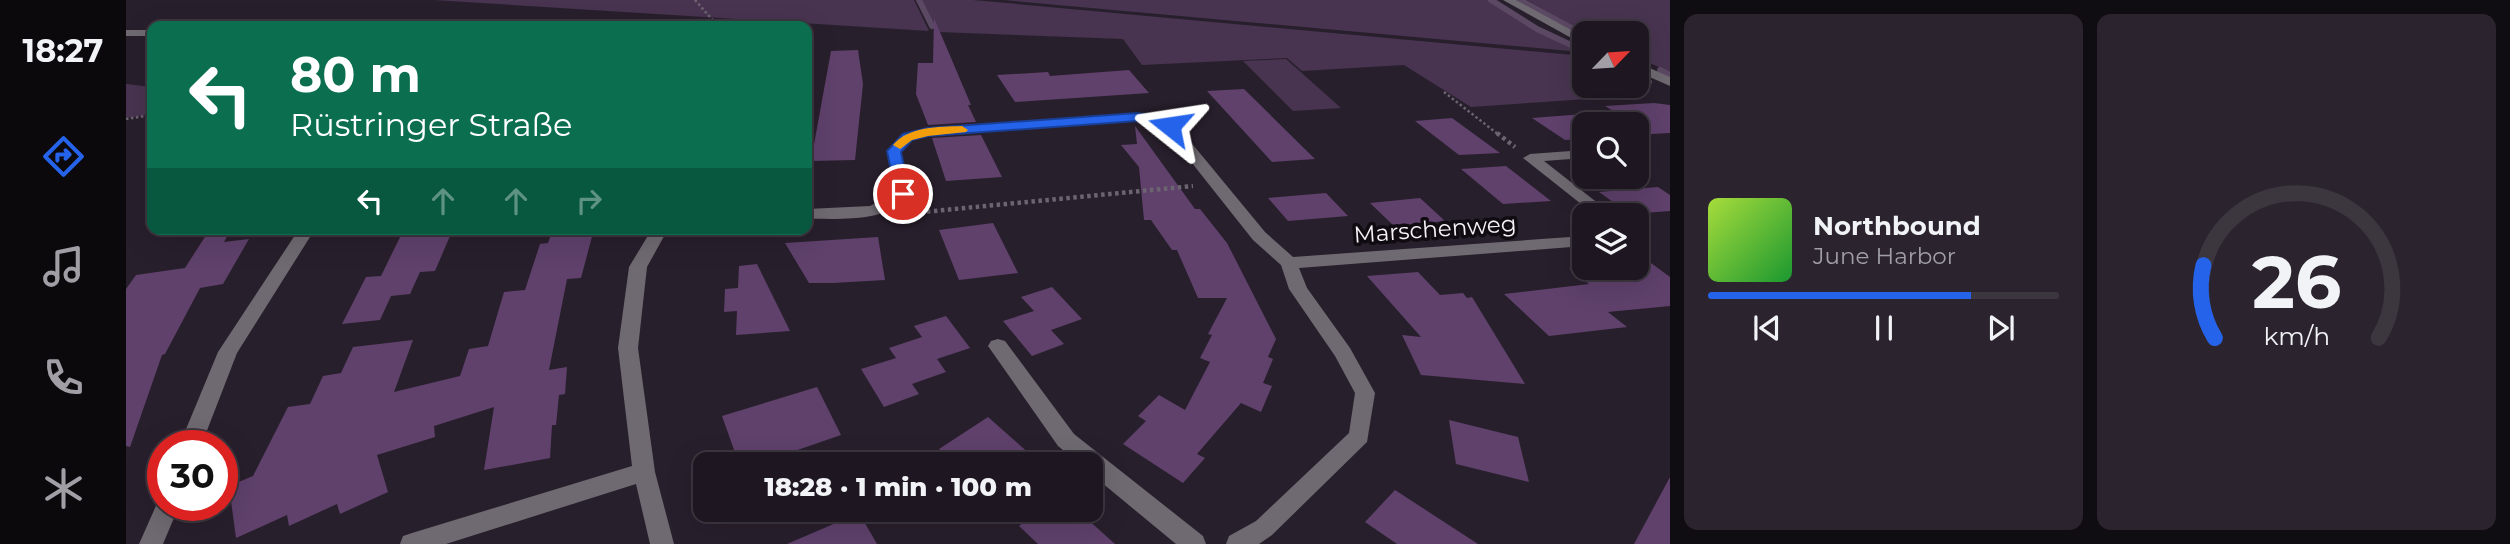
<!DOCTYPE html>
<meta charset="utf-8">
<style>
body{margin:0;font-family:Montserrat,sans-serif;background:#2b242e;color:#f1f3f6;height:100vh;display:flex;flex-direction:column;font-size:26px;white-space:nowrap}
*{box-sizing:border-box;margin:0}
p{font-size:23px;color:#a19fa5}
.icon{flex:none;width:38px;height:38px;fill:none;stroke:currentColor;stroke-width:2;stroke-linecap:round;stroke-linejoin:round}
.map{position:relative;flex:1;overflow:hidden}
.details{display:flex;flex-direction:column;gap:14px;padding:14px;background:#100d12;width:840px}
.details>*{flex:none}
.hud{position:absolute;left:21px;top:21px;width:665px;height:214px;border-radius:14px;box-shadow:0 7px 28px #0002,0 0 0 2px #3c363f;background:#0b6e4f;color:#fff;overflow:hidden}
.needle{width:46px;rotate:65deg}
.controls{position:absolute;left:1446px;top:21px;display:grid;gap:14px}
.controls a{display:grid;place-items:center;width:77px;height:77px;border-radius:14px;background:#1e1721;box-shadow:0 7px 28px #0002,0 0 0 2px #3c363f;font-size:35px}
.speed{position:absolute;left:21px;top:430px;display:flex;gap:14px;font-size:35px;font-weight:700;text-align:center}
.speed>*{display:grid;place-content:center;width:91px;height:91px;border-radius:50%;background:#1e1721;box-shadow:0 7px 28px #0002,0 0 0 2px #3c363f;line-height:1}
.speed .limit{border:10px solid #d22;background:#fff;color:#111}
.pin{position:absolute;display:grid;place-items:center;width:60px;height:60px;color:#fff;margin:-30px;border:4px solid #fff;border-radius:50%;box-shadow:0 2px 7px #0007}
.me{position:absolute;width:77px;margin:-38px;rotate:285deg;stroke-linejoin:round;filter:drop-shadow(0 0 5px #0008)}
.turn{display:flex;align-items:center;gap:24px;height:147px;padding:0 28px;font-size:32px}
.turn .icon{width:91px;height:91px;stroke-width:2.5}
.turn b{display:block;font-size:49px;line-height:60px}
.lanes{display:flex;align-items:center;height:66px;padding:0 28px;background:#0003;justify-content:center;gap:35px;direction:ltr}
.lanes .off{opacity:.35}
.details .card{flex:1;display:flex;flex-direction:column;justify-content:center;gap:10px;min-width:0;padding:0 24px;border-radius:14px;background:#2b242e}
.details .dial{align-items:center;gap:0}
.dial svg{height:182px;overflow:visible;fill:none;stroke:#3c363f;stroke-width:7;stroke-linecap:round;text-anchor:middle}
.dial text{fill:#f1f3f6;stroke:none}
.song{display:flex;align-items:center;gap:21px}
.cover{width:84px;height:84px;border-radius:10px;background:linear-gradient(135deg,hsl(80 70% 55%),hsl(130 70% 35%))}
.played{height:7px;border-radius:4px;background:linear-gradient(90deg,#2563eb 75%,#3c363f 75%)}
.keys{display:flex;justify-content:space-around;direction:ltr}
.details .tiles{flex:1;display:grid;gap:14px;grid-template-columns:repeat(2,1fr)}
.trip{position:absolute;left:567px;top:452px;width:410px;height:70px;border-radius:14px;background:#1e1721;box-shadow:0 7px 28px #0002,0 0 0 2px #3c363f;font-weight:800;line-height:70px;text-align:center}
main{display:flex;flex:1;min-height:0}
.dock{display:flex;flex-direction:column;width:126px;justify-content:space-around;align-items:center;background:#0c090d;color:#a19fa5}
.dock .icon{width:49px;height:49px}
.dock .on{color:#2563eb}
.dock b{font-size:32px;color:#f1f3f6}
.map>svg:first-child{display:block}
.green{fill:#483450}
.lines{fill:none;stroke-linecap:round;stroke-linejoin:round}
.stream{stroke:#5b4863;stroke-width:6}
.building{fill:#5f416c}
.path-far1{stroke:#6c6470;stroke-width:2.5;stroke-dasharray:2.5 2.5;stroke-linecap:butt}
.path{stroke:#6c6470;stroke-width:4.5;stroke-dasharray:3.5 3.5;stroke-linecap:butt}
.minor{fill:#6f6a71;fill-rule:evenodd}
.route{fill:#2563eb;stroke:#184099;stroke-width:2}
.slow{fill:#f59e0b}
.labels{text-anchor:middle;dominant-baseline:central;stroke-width:7;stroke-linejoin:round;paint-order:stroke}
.street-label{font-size:23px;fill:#f6f0f9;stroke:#0f0b10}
</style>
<main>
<nav class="dock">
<b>18:27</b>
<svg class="icon on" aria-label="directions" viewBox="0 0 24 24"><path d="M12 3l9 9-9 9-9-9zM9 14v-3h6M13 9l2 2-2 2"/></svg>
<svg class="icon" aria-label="music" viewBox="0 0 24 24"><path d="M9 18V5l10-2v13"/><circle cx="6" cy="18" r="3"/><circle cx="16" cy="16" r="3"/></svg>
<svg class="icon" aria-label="phone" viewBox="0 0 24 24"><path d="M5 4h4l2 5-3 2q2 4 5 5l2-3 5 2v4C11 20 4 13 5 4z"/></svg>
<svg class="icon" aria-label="climate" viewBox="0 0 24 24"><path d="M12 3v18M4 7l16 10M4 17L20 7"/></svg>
</nav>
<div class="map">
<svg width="1544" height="544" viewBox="0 0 1544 544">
<rect width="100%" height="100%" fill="#281f2c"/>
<!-- green -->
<g class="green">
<path d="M308 0H788L803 31Z"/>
<path d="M796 0H847L1458 56V86H1471L1465 91 1476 98 1345 107 1278 65 1176 71 1161 58 1016 65 997 39 812 32Z"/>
<path d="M877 0H1361L1410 30 1455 52Z"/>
<path d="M1401 0H1544V72L1510 57V33H1459Z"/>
<path d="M1160 59 1215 108 1167 111 1117 61Z"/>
<path d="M0 84 26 87V114L0 118Z"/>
</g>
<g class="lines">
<!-- stream -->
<g class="stream">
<path d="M793 0 806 26"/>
<path d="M1365 0 1411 29 1458 51"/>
<path d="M1394 0 1458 35"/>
<path d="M1534 70 1544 75"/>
<path d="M1510 76 1523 82"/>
</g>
</g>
<!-- building -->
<g class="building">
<path d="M808 18 845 105H842L850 122 802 125 790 94 792 63H807Z"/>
<path d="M732 50 737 84 729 160 685 161 705 51Z"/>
<path d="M1003 70 1023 93 889 102 871 75 922 72 924 76Z"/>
<path d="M1118 89 1189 159 1146 162 1081 91Z"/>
<path d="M1528 103 1544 105V133L1525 134 1479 106Z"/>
<path d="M1458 114V139L1439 140 1406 118Z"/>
<path d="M1326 118 1374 153 1333 155 1289 121Z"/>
<path d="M1009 126 1069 209H1074L1101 243 1150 339 1142 357 1147 359 1137 383 1146 386 1135 412 1115 403 1071 454 1079 458 1057 483 997 444 1020 421 1012 416 1033 395 1059 410 1084 362 1074 358 1086 335 1082 334 1101 298H1072L1051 250H1046L1025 220H1018L1013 167 995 145 1011 144Z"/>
<path d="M855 135 876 177 820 181 806 138Z"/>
<path d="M1380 166 1425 201 1377 204 1335 169Z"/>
<path d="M1532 187 1544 195V211L1504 214 1473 192Z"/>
<path d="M1200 193 1222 216 1162 221 1142 198Z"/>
<path d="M1294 198 1319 221 1268 226 1244 203Z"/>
<path d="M867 223 892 273 833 280 813 230Z"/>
<path d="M84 229H96L103 233 98 242 123 239 97 284 74 288 39 354 36 355 4 447 0 446V289L10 275 59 268Z"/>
<path d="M278 229H327L309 271 294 272 284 294 265 296 254 320 216 324 240 277 255 276Z"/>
<path d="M427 229H468L455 278 441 279 423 370 441 367 439 394 433 395 430 425H426L424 458 358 470 368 407 308 426 309 437 251 455 262 492 214 514 211 504 163 526 161 515 110 538 103 486 127 476 162 407 184 404 197 376 215 373 227 347 287 340 268 392 334 376 343 349 362 346 378 292 399 290 414 244 422 243Z"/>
<path d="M752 237 759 280 707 283H683L659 243Z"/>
<path d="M1525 263 1544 277V306L1482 312 1501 327 1423 336 1378 294 1463 284 1443 268H1510V264Z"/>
<path d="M631 264 664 331 610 335 611 311 598 312 599 289 612 288 613 266Z"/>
<path d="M1292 272 1314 295 1337 293 1341 298 1346 297 1399 384 1295 375 1276 335 1295 337 1241 276Z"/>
<path d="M926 287 956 319 925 330 938 344 906 356 877 321 908 311 895 297Z"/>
<path d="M820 316 844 348 811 359 820 372 786 384 793 394 758 407 735 369 770 358 763 348 796 337 788 326Z"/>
<path d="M691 387 715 435 631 464H613L596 416Z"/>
<path d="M862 417 915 464H829L813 449Z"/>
<path d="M1323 420 1392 437 1403 482 1330 464Z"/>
<path d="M1544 477V544H1508Z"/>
<path d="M1269 490 1352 544H1271L1239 522Z"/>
<path d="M915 509H950L989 544H912L893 526Z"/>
<path d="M733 513 751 544H661Z"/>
</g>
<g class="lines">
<!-- path-far1 -->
<g class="path-far1">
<path d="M569 0 592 26"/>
<path d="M1318 92 1373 135"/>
<path d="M0 119 26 115"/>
</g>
<!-- path -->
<g class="path">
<path d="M1371 133 1389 147"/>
<path d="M787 213 1067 186"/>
</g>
<!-- minor -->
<g class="minor">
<path d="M1377 0H1390L1458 37V45Z"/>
<rect x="0" y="30" width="26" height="6"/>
<path d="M1510 62 1544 77V86L1510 71Z"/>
<path d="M1011 113 1036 116 1049 123 1139 232 1167 257 1458 236V246L1173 268 1181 288 1224 348 1249 393 1241 442 1146 535 1133 544H1100L1103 536 1130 521 1223 433 1229 393 1209 356 1163 289 1155 265 1127 240 1039 129 1028 123 1011 121 802 136 787 140 775 152 785 194C761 224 715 218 681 219V209L744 206 769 193 761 151 777 134 802 128Z"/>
<path d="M1458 150V158L1418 161 1487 215H1469L1397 158 1404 154Z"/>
<path d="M173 229H189L111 353 75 446H53L92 352Z"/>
<path d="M526 229H542L521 267 512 348 529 472 548 544H524L510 484 320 544H274L277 536 286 533 506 466 492 348 503 267Z"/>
<path d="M872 339 879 341 948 434 1077 536 1080 544H1050L964 473V464H954L932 446 862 346 865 341Z"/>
<path d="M37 498V506H53L37 544H13L33 499Z"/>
</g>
</g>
<!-- route -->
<path class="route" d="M1011 113 1035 117 1051 126 1044 130 1028 123 1011 121 802 136 786 140 775 152 784 194 777 199 770 194 761 151 777 134 802 128Z"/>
<!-- slow -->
<path class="slow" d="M836 126 842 130 840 132 802 136 786 140 774 149 767 145C783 126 812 127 836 126Z"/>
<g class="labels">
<!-- street labels -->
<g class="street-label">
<text transform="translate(1309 229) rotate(-4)">Marschenweg</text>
</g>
</g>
</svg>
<div class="controls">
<a><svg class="needle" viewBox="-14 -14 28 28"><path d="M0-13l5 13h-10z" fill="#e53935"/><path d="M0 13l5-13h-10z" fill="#a19fa5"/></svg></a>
<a><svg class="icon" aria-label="search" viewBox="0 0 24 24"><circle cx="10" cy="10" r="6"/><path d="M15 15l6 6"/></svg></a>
<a><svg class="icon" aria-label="layers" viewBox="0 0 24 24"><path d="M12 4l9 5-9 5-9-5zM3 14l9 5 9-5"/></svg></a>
</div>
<div class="speed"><div class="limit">30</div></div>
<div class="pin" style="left:777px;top:194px;background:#d93025"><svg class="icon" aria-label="arrive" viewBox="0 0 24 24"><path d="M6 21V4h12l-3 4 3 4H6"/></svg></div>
<svg class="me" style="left:1044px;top:126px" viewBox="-20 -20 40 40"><path d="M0-17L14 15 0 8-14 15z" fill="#2563eb" stroke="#fff" stroke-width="4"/></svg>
<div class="trip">18:28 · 1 min · 100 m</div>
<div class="hud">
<div class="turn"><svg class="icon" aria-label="left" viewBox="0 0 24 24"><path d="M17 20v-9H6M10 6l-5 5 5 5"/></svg><div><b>80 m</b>Rüstringer Straße</div></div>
<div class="lanes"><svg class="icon" aria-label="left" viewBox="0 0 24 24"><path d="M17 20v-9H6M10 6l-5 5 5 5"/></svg><svg class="icon off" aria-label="ahead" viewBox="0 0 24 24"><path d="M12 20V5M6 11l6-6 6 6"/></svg><svg class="icon off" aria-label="ahead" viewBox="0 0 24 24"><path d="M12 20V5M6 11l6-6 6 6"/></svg><svg class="icon off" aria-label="right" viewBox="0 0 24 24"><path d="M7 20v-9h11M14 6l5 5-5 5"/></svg></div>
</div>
</div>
<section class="details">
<div class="tiles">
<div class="card">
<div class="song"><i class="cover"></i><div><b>Northbound</b><p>June Harbor</p></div></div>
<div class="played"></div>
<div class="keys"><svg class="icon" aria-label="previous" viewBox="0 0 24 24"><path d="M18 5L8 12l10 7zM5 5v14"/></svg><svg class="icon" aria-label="pause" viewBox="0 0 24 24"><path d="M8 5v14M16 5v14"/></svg><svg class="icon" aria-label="next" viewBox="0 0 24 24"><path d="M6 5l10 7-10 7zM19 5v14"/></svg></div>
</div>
<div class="card dial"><svg viewBox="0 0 100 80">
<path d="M14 69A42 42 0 1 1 86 69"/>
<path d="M14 69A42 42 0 0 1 9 37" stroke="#2563eb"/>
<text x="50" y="56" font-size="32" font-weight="700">26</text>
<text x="50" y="72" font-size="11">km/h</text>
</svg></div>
</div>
</section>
</main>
